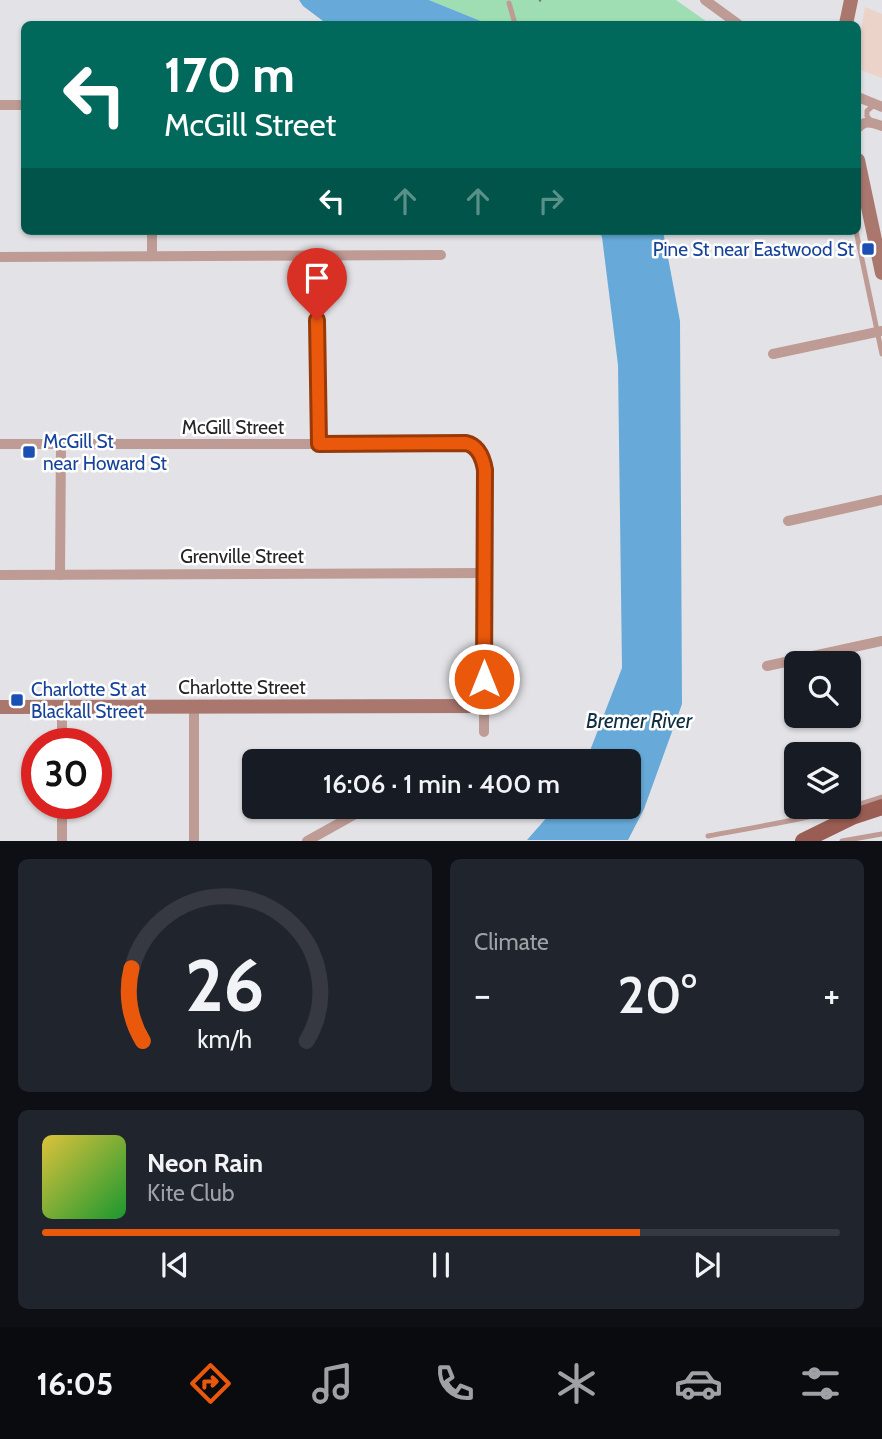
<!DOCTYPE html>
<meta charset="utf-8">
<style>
body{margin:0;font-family:Cabin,sans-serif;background:#20242c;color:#f1f3f6;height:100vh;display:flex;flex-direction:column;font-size:26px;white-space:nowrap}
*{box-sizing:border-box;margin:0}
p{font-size:23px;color:#9ea1a6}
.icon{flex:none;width:38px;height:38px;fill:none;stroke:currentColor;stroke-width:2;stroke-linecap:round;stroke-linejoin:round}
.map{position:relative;height:841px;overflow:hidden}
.sheet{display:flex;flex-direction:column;gap:18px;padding:18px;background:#0d0f14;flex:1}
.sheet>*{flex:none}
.banner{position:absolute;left:21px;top:21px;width:840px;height:214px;border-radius:10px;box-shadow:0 2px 5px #0004;background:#00695c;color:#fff;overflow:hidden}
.tools{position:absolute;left:784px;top:651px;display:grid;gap:14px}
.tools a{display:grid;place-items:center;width:77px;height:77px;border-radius:10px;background:#171b24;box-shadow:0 2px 5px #0004;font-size:35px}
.speed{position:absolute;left:21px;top:728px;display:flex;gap:14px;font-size:35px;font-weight:700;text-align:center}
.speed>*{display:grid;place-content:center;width:91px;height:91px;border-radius:50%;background:#171b24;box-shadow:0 2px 5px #0004;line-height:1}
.speed .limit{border:10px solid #d22;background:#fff;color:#111}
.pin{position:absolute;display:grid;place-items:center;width:60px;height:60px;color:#fff;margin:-72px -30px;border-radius:50% 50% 50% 0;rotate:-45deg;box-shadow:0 0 7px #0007}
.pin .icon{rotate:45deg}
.me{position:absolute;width:77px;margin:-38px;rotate:0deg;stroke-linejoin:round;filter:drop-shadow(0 0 5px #0008)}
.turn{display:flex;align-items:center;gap:24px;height:147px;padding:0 28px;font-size:32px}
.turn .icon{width:91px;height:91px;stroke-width:2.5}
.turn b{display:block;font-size:49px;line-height:60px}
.lanes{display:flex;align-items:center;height:66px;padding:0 28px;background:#0003;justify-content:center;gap:35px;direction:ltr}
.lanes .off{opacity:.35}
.big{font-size:52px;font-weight:600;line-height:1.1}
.sheet .card{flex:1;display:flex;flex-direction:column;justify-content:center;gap:10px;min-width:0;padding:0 24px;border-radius:10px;background:#20242c}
.sheet .dial{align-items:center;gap:0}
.dial svg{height:182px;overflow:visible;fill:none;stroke:#363941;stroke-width:7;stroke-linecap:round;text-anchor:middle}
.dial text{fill:#f1f3f6;stroke:none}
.song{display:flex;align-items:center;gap:21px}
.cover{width:84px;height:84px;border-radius:10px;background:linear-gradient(135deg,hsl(50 70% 55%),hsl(130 70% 35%))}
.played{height:7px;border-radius:4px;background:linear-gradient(90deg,#ea580c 75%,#363941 75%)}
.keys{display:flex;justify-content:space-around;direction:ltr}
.heat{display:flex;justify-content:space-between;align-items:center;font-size:38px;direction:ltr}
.sheet .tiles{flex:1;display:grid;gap:18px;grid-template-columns:1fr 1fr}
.card:last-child{grid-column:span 2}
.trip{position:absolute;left:242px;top:749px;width:399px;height:70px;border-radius:10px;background:#171b24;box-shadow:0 2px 5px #0004;font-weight:600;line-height:70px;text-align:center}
.dock{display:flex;height:112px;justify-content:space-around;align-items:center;background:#090b0e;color:#9ea1a6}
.dock .icon{width:49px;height:49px}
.dock .selected{color:#ea580c}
.dock b{font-size:32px;color:#f1f3f6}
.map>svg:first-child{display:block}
.education{fill:#ebd3ca}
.green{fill:#9fdeb3}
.water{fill:#67aad9}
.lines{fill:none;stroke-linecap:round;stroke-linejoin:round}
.path{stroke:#7b7b7d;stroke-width:2;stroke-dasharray:5 3.5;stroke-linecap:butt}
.lane{stroke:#be9b94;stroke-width:5}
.street{stroke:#be9b94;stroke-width:10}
.secondary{stroke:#aa776e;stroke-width:14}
.primary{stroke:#9a5d53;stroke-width:16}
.route-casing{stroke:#983908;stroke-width:18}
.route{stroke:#ea580c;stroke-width:12}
.transit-dot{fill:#1a4fb4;stroke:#fff;stroke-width:2.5}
.labels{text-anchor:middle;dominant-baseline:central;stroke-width:5;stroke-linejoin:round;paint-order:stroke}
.transit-label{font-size:19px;fill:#164399;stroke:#fff;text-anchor:start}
.street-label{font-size:19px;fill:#242425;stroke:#fff}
.water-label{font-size:21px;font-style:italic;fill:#102f43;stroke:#fff}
</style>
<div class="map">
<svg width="882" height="841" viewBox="0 0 882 841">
<rect width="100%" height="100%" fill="#e3e2e6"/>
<!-- education -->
<path class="education" d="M865 7 882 14V78L858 69V48Z"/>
<!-- green -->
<path class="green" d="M429 0H676L710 24H488Z"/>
<!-- water -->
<g class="water">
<path d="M299 0H429L488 24H327L303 6Z"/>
<path d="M599 231H663L680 321 682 704 644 809 628 840H527L556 807H628V761H586L622 668 618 365 602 237Z"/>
</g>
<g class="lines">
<!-- path -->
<path class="path" d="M539 0 541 1"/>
<!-- lane -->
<g class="lane">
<path d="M509 3 515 24"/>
<path d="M872 122 867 116V111L875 104"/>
<path d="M856 231 882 354"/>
<path d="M708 836C767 825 825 816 882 797"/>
<path d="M842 841 882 834"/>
</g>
<!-- street -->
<g class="street">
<path d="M705 0 738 24"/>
<path d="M858 97 882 107"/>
<path d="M0 105H24"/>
<path d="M858 128C865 119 873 123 882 126"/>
<path d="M152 231V256"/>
<path d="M316 256 319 444"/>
<path d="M0 257 441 255"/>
<path d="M773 354 882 331"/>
<path d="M0 444H466C479 446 483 458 485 470L484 732"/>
<path d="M788 521 882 500"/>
<path d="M0 575 484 573"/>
<path d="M60 575 61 444"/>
<path d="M767 666 882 641"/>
<path d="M194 706V841"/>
<path d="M62 744V707"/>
<path d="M62 803V841"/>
<path d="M307 841 368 807"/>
</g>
<!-- secondary -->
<g class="secondary">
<path d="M846 24 851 0"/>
<path d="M858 160 882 273"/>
<path d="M0 707 484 706"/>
</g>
<!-- primary -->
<path class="primary" d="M803 841 852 817 882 807"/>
</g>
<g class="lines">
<!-- route casing -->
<g class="route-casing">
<path id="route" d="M317 320 319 444 466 443C479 446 483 458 485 470L484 679"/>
</g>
<!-- route -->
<use href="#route" class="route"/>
</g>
<!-- markers -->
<g class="transit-dot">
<rect x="861" y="242" width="14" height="14" rx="3.5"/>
<rect x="22" y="445" width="14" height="14" rx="3.5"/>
<rect x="10" y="693" width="14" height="14" rx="3.5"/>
</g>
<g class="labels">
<!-- transit labels -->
<g class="transit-label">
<text x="854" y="249" text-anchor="end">Pine St near Eastwood St</text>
<text x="43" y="441">McGill St<tspan x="43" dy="22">near Howard St</tspan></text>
<text x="31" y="689">Charlotte St at<tspan x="31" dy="22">Blackall Street</tspan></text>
</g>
<!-- street labels -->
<g class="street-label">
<text x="233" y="427">McGill Street</text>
<text x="242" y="556">Grenville Street</text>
<text x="242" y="687">Charlotte Street</text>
</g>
<!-- water labels -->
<g class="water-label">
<text x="639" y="720">Bremer River</text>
</g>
</g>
</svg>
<div class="tools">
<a><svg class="icon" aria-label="search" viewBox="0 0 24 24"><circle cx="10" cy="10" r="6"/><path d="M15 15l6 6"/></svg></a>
<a><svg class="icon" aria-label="layers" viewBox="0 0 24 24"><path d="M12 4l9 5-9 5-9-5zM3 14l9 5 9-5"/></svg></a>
</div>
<div class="speed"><div class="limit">30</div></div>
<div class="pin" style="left:317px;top:320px;background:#d93025"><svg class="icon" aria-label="arrive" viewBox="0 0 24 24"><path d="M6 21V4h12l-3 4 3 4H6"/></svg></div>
<svg class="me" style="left:484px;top:679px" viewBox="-20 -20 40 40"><circle r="17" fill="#ea580c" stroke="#fff" stroke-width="3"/><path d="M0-11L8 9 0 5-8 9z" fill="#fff"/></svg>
<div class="trip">16:06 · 1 min · 400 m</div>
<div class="banner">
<div class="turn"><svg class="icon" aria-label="left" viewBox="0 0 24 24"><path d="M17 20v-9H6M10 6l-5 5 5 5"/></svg><div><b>170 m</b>McGill Street</div></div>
<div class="lanes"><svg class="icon" aria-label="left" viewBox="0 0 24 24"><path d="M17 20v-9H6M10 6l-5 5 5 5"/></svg><svg class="icon off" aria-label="ahead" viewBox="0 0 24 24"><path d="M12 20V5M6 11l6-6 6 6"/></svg><svg class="icon off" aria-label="ahead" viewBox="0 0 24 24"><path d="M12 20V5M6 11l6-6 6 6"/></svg><svg class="icon off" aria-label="right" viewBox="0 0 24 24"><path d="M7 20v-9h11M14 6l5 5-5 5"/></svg></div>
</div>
</div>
<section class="sheet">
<div class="tiles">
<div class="card dial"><svg viewBox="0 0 100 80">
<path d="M14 69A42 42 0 1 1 86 69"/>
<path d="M14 69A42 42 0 0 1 9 37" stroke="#ea580c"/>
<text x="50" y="56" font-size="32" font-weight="700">26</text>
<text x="50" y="72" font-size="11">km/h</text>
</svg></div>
<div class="card"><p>Climate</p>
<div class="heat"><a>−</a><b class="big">20°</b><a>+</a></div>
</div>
<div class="card">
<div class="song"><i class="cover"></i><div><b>Neon Rain</b><p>Kite Club</p></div></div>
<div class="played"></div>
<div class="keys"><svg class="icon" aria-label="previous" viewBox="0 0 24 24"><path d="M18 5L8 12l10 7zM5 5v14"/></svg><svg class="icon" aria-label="pause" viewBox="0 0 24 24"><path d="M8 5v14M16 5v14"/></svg><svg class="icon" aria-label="next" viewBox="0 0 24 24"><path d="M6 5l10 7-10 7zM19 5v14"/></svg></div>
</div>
</div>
</section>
<nav class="dock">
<b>16:05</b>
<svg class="icon selected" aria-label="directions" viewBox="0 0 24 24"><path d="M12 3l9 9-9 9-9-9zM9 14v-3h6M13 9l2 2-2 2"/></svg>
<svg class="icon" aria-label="music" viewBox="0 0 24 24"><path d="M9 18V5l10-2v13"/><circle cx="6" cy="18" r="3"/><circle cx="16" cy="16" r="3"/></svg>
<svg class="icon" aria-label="phone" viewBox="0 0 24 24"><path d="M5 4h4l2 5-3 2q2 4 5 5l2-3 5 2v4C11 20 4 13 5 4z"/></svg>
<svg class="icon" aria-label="climate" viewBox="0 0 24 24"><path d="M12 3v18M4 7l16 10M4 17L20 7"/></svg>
<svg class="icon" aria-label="car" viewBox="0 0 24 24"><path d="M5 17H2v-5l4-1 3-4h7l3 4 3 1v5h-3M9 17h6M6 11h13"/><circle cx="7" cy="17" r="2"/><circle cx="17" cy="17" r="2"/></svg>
<svg class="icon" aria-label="filters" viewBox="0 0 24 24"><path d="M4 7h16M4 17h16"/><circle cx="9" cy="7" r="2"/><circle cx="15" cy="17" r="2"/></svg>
</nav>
